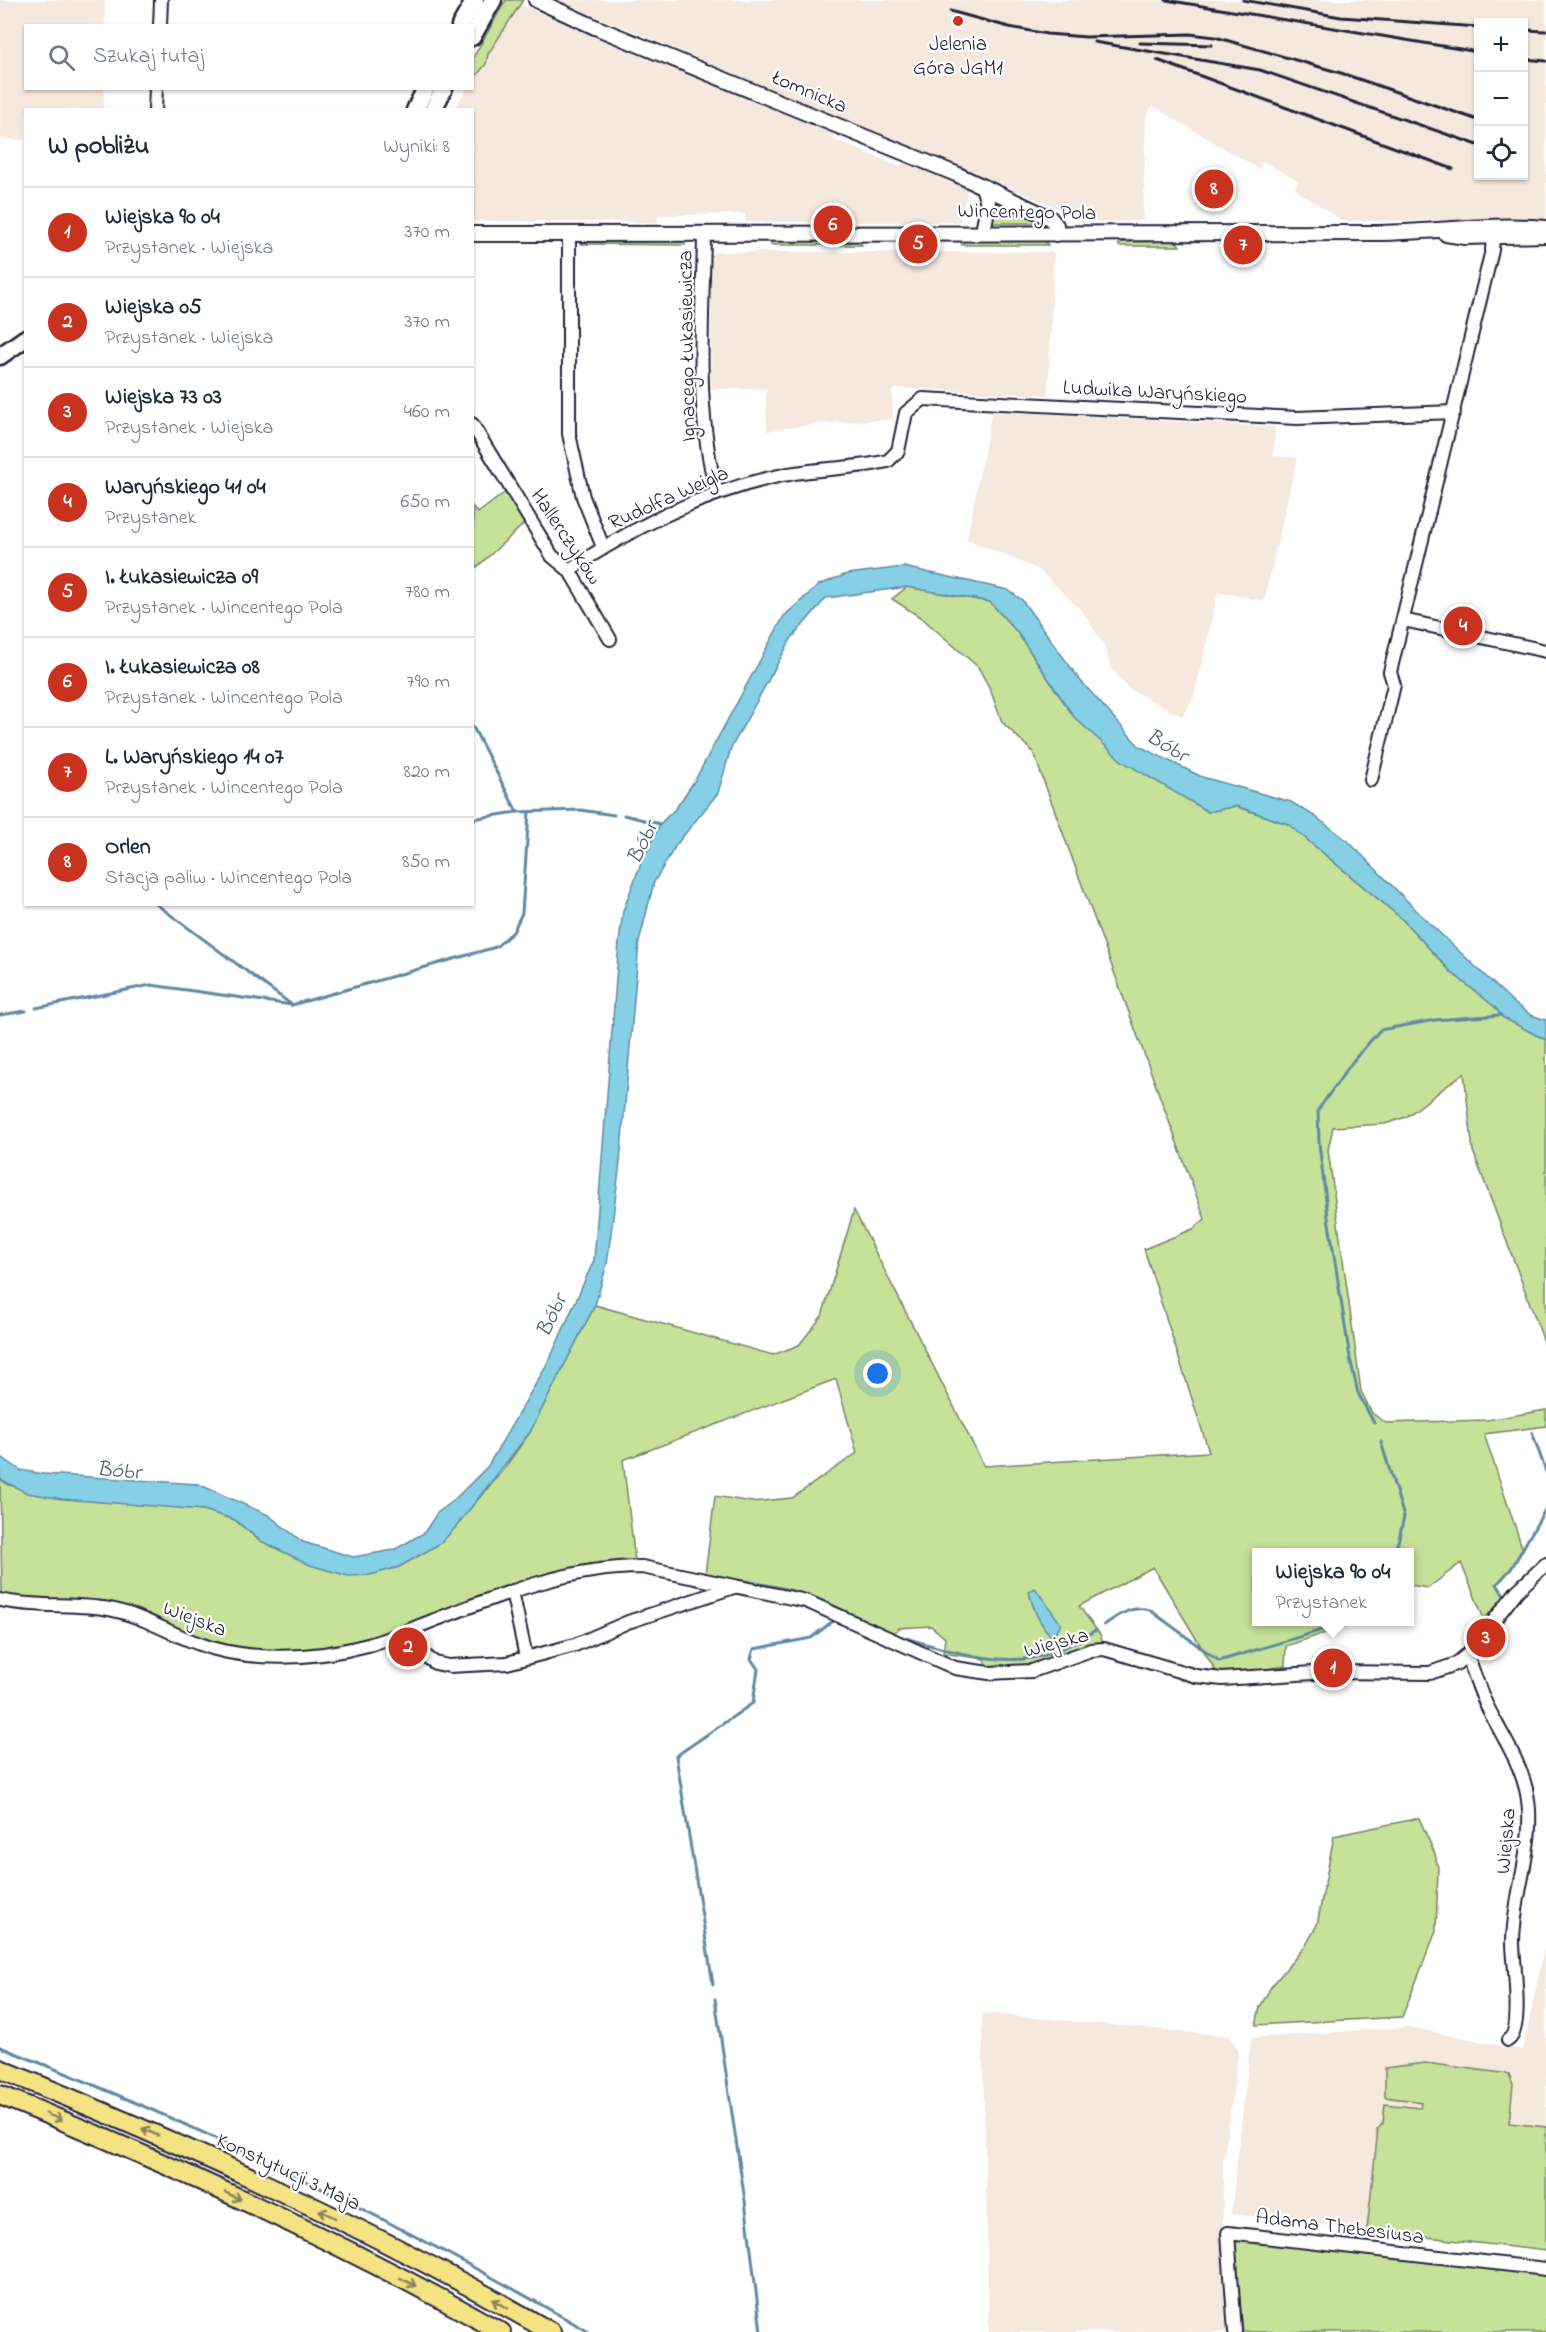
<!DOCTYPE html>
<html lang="pl">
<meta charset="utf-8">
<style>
body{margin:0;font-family:"Indie Flower",sans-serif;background:#f2f2f3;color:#1f2937}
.controls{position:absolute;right:18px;top:18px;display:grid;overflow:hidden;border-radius:0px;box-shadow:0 2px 4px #0004}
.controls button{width:54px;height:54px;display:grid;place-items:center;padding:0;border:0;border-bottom:2px solid #e0e1e3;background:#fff;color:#1f2937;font:30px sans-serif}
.you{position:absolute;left:878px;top:1374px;width:21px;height:21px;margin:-15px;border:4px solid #fff;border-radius:50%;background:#1a73e8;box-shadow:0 0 0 9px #1a73e833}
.badge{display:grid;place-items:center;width:39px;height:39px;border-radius:50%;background:#c8321e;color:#fff;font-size:20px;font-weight:700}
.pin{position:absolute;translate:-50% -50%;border:3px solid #fff;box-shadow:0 2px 6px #0006}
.popup{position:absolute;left:1252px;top:1548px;width:162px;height:78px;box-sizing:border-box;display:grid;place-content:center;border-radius:0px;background:#fff;filter:drop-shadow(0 2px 4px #0005);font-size:20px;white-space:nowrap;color:#747a83}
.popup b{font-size:22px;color:#1f2937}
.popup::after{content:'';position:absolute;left:50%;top:100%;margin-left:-12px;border:12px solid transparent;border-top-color:#fff}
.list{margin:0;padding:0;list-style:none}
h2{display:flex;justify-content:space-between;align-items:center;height:78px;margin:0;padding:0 24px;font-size:26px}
h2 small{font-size:20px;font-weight:400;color:#747a83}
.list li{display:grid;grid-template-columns:39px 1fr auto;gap:18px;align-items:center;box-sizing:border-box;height:90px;padding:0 24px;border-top:2px solid #e0e1e3}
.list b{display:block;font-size:22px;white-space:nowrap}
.list p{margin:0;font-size:20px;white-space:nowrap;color:#747a83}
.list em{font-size:20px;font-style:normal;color:#747a83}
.icon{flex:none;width:33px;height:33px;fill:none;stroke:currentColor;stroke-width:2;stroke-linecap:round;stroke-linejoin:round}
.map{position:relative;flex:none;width:1546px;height:2332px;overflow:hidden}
.search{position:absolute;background:#fff;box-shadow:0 2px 4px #0004;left:24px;top:24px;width:450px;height:66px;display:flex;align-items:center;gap:15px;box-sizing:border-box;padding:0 21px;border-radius:0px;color:#747a83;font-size:22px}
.panel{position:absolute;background:#fff;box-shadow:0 2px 4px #0004;left:24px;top:108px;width:450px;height:798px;border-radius:0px}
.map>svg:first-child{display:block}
.built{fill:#f5e8dd;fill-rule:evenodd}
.green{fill:#c6e299;stroke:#74826a;stroke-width:1.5}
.water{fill:#86d0e6;stroke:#5e8aa2;stroke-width:1.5}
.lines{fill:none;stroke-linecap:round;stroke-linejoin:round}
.stream{stroke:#5e8aa2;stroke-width:3}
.minor-casing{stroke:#22223b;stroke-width:16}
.tertiary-casing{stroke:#22223b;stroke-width:18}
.secondary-casing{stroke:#22223b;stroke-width:21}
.primary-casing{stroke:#22223b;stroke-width:22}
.minor{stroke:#fff;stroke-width:12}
.tertiary{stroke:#fff;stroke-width:14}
.secondary{stroke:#fff;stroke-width:16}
.primary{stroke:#f4e382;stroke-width:18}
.rail{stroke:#22223b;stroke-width:3}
.oneway{stroke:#8b825e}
.poi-dot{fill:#c8321e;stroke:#fff;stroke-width:2}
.labels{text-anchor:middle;stroke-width:4.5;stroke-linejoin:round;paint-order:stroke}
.poi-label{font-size:21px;fill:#22223b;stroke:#fff}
.street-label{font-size:21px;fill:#22223b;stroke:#fff}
.water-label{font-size:22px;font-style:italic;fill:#455f77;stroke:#fff}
</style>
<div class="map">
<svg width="1546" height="2332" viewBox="0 0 1546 2332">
<rect width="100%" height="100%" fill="#fff"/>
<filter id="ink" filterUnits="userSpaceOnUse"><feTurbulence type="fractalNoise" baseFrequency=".0167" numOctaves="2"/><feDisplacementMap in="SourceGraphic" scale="12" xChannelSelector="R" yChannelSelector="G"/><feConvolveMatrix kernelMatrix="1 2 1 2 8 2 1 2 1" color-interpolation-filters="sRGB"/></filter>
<g filter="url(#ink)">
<!-- built -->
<g class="built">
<path d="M 0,0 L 105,0 L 105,25 L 26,26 L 26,88 L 104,89 L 104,109 L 26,110 L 25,140 L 0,139 Z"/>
<path d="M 557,0 L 1546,0 L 1546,220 L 1342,221 L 1295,189 L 1298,181 L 1263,161 L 1259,169 L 1153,106 L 1146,116 L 1143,221 L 1100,222 L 1080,217 ZM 1478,22 L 1524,22 L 1524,176 L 1478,176 Z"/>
<path d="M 521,5 L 834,134 L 832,139 L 900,167 L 904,162 L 968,189 L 959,222 L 746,222 L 745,214 L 658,215 L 658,222 L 473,221 L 472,110 L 454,110 L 467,89 L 472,88 L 473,80 L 486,64 L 488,54 Z"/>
<path d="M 715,252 L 1054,252 L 1048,395 L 897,388 L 892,391 L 893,419 L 816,424 L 767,431 L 766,389 L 711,389 L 711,256 Z"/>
<path d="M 992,411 L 1275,427 L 1273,456 L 1297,458 L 1264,601 L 1218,592 L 1194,697 L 1182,716 L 1129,689 L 1111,668 L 1105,647 L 1083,612 L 1046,576 L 1037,569 L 967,539 Z"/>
<path d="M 1546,1940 L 1546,2127 L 1509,2123 L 1513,2084 L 1509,2075 L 1505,2073 L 1385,2068 L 1385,2097 L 1421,2102 L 1421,2108 L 1385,2104 L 1383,2123 L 1378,2130 L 1367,2230 L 1231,2214 L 1251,2038 L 1409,2027 L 1523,2050 Z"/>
<path d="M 982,2013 L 1229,2036 L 1239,2051 L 1223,2160 L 1223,2233 L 1231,2332 L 989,2332 Z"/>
</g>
<!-- green -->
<g class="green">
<path d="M 506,0 L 523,0 L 488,54 L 486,64 L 473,80 L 473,58 Z"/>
<path d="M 997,200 L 1039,220 L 1039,223 L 991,223 L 994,201 Z"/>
<path d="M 960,240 L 1043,240 L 1048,245 L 962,245 Z"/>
<path d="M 587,241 L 685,241 L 685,245 L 581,244 Z"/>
<path d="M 771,241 L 858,241 L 862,245 L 771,245 Z"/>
<path d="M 1176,241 L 1180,246 L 1119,246 L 1119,242 Z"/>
<path d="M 508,490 L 526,522 L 477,567 L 473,559 L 473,507 L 478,513 Z"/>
<path d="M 907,587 L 990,602 L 1017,632 L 1074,717 L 1208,812 L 1235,806 L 1288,824 L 1401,918 L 1451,972 L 1495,1007 L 1502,1017 L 1546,1040 L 1546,1347 L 1473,1151 L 1464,1073 L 1406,1117 L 1385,1124 L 1333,1127 L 1328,1150 L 1361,1391 L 1372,1413 L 1386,1423 L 1487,1420 L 1546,1410 L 1546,1426 L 1484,1434 L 1523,1550 L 1511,1569 L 1497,1584 L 1506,1596 L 1484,1619 L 1461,1563 L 1428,1588 L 1410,1585 L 1410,1552 L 1256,1552 L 1256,1622 L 1358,1622 L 1286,1646 L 1285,1666 L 1234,1674 L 1217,1673 L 1153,1567 L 1079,1606 L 1101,1636 L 1102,1641 L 1097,1645 L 1058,1654 L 1039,1663 L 989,1668 L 984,1659 L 943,1653 L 945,1638 L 931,1626 L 899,1628 L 891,1636 L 810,1597 L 705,1575 L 715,1496 L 752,1502 L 792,1498 L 857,1453 L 836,1379 L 623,1460 L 635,1561 L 584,1565 L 560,1571 L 365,1639 L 313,1650 L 252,1650 L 223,1647 L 193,1637 L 136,1610 L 110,1603 L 2,1595 L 0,1479 L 8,1485 L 204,1510 L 235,1520 L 259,1540 L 369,1575 L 399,1567 L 441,1543 L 503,1470 L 530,1432 L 595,1305 L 773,1355 L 799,1345 L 822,1316 L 854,1210 L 984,1466 L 1209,1452 L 1144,1249 L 1193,1229 L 1205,1219 L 1033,752 L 1002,722 L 990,689 L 978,667 L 923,619 L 892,599 Z"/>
<path d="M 1419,1818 L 1435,1854 L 1438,1868 L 1436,1931 L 1402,2017 L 1256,2025 L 1260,2007 L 1271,1987 L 1306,1945 L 1317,1925 L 1334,1836 Z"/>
<path d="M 1425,2063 L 1509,2074 L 1513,2084 L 1509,2123 L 1546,2127 L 1546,2251 L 1367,2230 L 1378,2129 L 1383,2123 L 1385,2104 L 1420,2108 L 1421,2102 L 1385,2097 L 1385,2068 Z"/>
<path d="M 1240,2239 L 1546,2275 L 1546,2332 L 1243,2332 L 1234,2243 Z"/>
</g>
<!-- water -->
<g class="water">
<path d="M 904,567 L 1008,590 L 1022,600 L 1079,679 L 1139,746 L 1202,777 L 1291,802 L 1316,817 L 1348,841 L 1427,921 L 1514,1003 L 1531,1015 L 1546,1020 L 1546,1040 L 1502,1017 L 1495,1007 L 1451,972 L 1401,918 L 1288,824 L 1236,806 L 1208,812 L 1122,761 L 1074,717 L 1017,632 L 990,602 L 907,587 L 826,598 L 791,639 L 731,748 L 718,793 L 676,845 L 654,882 L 639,942 L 620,1162 L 607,1264 L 595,1305 L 530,1432 L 455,1528 L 441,1543 L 399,1567 L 370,1575 L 348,1576 L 310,1565 L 259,1540 L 235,1520 L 204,1510 L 62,1499 L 27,1493 L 0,1479 L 0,1456 L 20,1470 L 43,1474 L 198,1484 L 268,1515 L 303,1542 L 353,1557 L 394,1550 L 424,1533 L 437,1513 L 452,1502 L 488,1466 L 549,1361 L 594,1260 L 619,942 L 623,911 L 641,863 L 660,824 L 676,808 L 695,780 L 784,616 L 819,585 L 847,574 Z"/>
<path d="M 1035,1588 L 1061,1624 L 1052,1637 C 1039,1624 1033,1609 1029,1592 Z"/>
</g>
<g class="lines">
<!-- stream -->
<g class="stream">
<path d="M 472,725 L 517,812 L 580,810 L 614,815"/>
<path d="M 624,815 L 660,824"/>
<path d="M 472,819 L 517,812"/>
<path d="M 156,904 L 292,1005 L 496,947 L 513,932 L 522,913 L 529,812"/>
<path d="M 36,1008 L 151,985 L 292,1005"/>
<path d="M 0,1015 L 26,1011"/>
<path d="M 1374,1423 L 1358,1393 L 1350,1358 L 1328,1217 L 1319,1143 L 1318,1110 L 1353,1061 L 1380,1030 L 1435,1020 L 1501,1015"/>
<path d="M 1532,1432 L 1546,1472"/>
<path d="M 1381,1442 L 1404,1517 L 1398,1542 L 1393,1552"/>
<path d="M 709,1575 C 762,1584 796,1587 845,1611"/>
<path d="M 1503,1594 L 1497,1584 L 1511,1569 L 1546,1508"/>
<path d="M 842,1613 L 845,1611 L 873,1624"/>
<path d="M 1104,1625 C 1119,1615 1131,1605 1150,1610 L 1219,1661 L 1349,1622"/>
<path d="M 895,1635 C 938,1647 986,1665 1032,1658 C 1055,1655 1077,1641 1096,1630"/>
<path d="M 713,1984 L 676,1756 L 753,1703 L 758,1669 L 751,1659 L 754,1649 L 811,1638 L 833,1621"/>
<path d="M 715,1999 L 745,2201 L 761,2332"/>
<path d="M 0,2047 C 203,2126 401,2223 589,2332"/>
</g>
<defs>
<g id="minor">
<path d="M 160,26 L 161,0"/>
<path d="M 155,110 L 156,88"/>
<path d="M 704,233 C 703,318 694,410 717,493"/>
<path d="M 569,234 L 569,434 L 583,497 L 603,547"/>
<path d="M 472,424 L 552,556 L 569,570 L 610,639"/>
<path d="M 569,570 C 633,527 707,491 783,475 C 818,468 854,469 888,461 L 898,451 L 906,413 L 923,399 L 1297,418 L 1454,412"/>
<path d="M 1403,620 L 1546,651"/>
<path d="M 1371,780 L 1394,685 L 1390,672 L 1492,250 L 1493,237 L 1499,229"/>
<path d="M 512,1591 L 526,1657"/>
<path d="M 0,1600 C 36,1608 73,1603 109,1609 C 141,1615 167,1632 197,1643 C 248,1663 316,1659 368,1645 C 390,1639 411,1629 432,1621 C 500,1595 567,1567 642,1567 L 806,1601 L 955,1668 L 989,1673 L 1032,1671 L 1091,1650 L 1104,1649 L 1196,1676 L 1222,1679 L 1328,1672 L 1430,1673 L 1456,1664 L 1467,1655 L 1517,1591 L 1546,1564"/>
<path d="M 410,1630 L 420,1652 L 435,1663 L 449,1666 L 507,1663 L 575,1645 L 628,1622 L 734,1587"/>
<path d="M 1467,1655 C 1474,1672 1479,1690 1487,1706 C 1500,1732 1519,1760 1526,1789 C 1538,1840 1513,1892 1513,1943 C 1513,1961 1524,2031 1508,2040"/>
<path d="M 1235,2332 L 1228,2233 L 1546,2269"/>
</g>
<g id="tertiary">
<path d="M 536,0 L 595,27 L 956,174 L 1050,218 L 1056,225 L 1056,234"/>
<path d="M 983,233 L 988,203 L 983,187"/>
<path d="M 472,234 L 1381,233 C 1436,232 1491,223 1546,228"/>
<path d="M 1446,234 L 1465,237 L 1546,235"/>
</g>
<g id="secondary">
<path d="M 460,26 L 475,0"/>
<path d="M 472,37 L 493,0"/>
<path d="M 415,110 L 426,88"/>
<path d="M 433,110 L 444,88"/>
<path d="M 0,356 L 26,338"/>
</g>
<g id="primary">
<path d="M 0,2069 C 188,2146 375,2230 551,2332"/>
<path d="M 0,2095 C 171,2164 340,2241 501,2332"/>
</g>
</defs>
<!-- minor casing -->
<use href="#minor" class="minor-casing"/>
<!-- tertiary casing -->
<use href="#tertiary" class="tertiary-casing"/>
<!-- secondary casing -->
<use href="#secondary" class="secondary-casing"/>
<!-- primary casing -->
<use href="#primary" class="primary-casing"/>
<!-- minor -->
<use href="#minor" class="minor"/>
<!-- tertiary -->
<use href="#tertiary" class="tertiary"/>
<!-- secondary -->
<use href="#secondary" class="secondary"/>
<!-- primary -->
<use href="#primary" class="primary"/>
<!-- rail -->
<g class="rail">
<path d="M 1166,0 L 1478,52"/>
<path d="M 1243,0 L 1341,17 L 1478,27"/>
<path d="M 950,11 L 1009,27 L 1047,34 L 1086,37 L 1190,34 L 1215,37 L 1341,73 L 1478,120"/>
<path d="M 1524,30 L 1546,31"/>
<path d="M 1094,42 L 1260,70 L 1478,145"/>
<path d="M 1140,43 L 1212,45"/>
<path d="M 1524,59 L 1546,61"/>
<path d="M 1157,60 L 1453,169"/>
</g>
</g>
<!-- one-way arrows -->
<defs><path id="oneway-shaft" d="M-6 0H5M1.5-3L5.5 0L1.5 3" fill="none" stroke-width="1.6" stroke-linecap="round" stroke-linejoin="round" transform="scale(1.5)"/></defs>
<g class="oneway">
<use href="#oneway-shaft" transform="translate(54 2117) rotate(23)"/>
<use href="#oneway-shaft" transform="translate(150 2132) rotate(-156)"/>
<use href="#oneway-shaft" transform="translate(233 2196) rotate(25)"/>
<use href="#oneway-shaft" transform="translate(327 2214) rotate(-154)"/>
<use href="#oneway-shaft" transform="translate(408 2282) rotate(27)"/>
<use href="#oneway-shaft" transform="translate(500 2304) rotate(-151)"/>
</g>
</g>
<!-- markers -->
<circle class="poi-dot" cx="958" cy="21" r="6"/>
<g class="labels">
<!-- poi labels -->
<g class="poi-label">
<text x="958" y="50">Jelenia<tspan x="958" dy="24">Góra JGM1</tspan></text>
</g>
<!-- street labels -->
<g class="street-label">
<text transform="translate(810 91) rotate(23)" y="7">Łomnicka</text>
<text transform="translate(1027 211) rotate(1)" y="7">Wincentego Pola</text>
<text transform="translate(686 346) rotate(-91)" y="7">Ignacego Łukasiewicza</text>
<text transform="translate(1155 391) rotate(3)" y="7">Ludwika Waryńskiego</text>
<text transform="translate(668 497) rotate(-24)" y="7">Rudolfa Weigla</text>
<text transform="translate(567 536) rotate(56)" y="7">Hallerczyków</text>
<text transform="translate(195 1618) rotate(21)" y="7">Wiejska</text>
<text transform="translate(1056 1642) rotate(-15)" y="7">Wiejska</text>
<text transform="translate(1505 1841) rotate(-85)" y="7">Wiejska</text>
<text transform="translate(289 2171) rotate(25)" y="7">Konstytucji 3 Maja</text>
<text transform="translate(1340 2226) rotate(7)" y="7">Adama Thebesiusa</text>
</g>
<!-- water labels -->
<g class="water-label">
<text transform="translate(1168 744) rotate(31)" y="8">Bóbr</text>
<text transform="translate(641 842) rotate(-64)" y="8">Bóbr</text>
<text transform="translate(550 1315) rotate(-65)" y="8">Bóbr</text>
<text transform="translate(119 1469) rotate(5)" y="8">Bóbr</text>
</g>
</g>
</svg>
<div class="controls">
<button>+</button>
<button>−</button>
<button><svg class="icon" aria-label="locate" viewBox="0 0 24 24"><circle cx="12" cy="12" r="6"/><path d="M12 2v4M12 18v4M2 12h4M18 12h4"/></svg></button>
</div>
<div class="you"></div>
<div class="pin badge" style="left:1333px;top:1668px">1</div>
<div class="popup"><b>Wiejska 90 04</b>Przystanek</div>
<div class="pin badge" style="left:408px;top:1647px">2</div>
<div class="pin badge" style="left:1486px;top:1638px">3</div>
<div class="pin badge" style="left:1463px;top:626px">4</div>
<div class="pin badge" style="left:918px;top:244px">5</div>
<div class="pin badge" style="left:833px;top:225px">6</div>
<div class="pin badge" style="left:1243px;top:245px">7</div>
<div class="pin badge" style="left:1214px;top:189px">8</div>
<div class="search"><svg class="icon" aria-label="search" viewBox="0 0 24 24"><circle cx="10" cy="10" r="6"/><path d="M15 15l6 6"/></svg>Szukaj tutaj</div>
<section class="panel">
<h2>W pobliżu<small>Wyniki: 8</small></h2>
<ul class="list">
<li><span class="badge">1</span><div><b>Wiejska 90 04</b><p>Przystanek · Wiejska</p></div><em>370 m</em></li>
<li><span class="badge">2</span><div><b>Wiejska 05</b><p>Przystanek · Wiejska</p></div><em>370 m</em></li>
<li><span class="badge">3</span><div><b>Wiejska 73 03</b><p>Przystanek · Wiejska</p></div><em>460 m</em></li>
<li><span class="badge">4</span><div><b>Waryńskiego 41 04</b><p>Przystanek</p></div><em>650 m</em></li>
<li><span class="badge">5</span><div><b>I. Łukasiewicza 09</b><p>Przystanek · Wincentego Pola</p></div><em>780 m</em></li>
<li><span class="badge">6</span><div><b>I. Łukasiewicza 08</b><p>Przystanek · Wincentego Pola</p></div><em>790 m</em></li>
<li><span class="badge">7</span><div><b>L. Waryńskiego 14 07</b><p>Przystanek · Wincentego Pola</p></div><em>820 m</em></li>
<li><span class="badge">8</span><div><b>Orlen</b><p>Stacja paliw · Wincentego Pola</p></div><em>850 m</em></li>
</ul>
</section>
</div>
